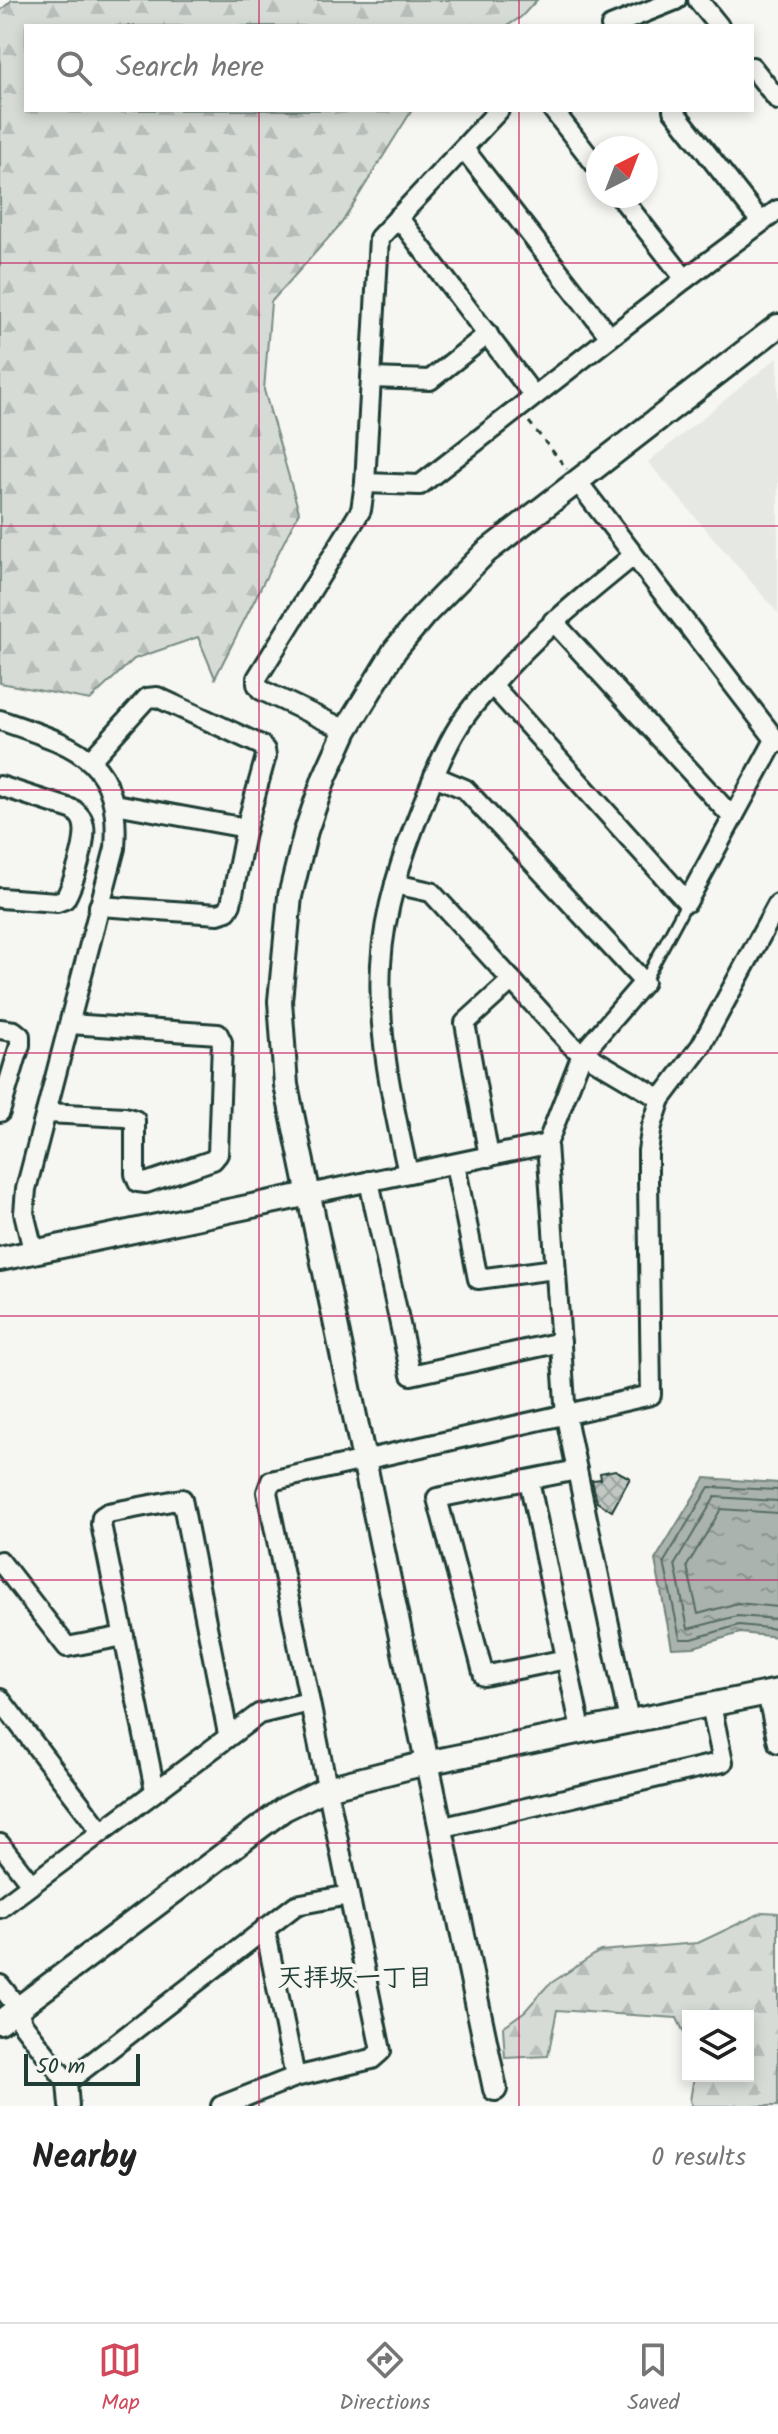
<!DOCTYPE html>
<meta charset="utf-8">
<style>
body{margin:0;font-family:Kalam,"Klee One",sans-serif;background:#f2f2f2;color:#222}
.controls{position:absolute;right:24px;bottom:24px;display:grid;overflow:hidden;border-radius:0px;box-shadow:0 4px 12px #0003}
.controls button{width:72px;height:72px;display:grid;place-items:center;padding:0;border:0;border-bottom:2px solid #e0e0e0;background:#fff;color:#222;font:40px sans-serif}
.compass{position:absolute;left:586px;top:136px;width:72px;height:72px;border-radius:50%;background:#fff;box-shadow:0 4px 12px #0003;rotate:42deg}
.scale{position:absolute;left:24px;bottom:20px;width:116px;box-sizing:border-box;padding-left:8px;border:4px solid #1f3d34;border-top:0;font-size:22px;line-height:28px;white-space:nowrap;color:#1f3d34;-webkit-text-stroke:6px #f6f6f2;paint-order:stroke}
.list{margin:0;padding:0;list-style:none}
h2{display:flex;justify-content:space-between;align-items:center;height:104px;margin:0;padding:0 32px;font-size:34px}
h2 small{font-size:26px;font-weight:400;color:#767676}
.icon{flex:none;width:44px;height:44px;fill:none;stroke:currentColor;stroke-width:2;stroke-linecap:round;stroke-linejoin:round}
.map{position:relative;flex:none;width:778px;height:2106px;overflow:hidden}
.search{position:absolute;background:#fff;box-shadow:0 4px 12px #0003;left:24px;right:24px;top:24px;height:88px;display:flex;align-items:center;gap:20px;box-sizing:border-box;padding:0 28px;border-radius:0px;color:#767676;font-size:30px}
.sheet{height:216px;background:#fff}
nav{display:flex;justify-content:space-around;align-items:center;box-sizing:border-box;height:112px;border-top:2px solid #e0e0e0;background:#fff;font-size:22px;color:#767676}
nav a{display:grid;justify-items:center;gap:4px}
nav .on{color:#d1495b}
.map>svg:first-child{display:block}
.built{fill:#e6e8e4}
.forest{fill:url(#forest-firs);stroke:#7a8c85;stroke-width:2}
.water{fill:url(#water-ripples);stroke:#72847d;stroke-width:2}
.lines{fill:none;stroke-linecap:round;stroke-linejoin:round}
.shore{stroke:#576c65;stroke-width:2}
.building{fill:url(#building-cross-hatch);stroke:#1f3d34;stroke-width:2}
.service-casing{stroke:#1f3d34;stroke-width:15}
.minor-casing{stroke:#1f3d34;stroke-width:24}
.tertiary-casing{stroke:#1f3d34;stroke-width:28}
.path{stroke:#1f3d34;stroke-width:3;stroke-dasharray:6 6;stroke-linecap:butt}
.service{stroke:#f6f6f2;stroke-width:9}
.minor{stroke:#f6f6f2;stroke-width:18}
.tertiary{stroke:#f6f6f2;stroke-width:22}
.grid{fill:none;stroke:#c2185b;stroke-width:2;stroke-opacity:0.55}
.labels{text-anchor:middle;stroke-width:8;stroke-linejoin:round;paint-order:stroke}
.neighbourhood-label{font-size:26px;font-weight:bold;fill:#1f3d34;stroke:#f6f6f2}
</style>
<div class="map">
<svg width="778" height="2106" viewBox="0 0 778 2106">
<defs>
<pattern id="forest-firs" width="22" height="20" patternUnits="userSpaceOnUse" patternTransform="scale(2)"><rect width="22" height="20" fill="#d6dbd6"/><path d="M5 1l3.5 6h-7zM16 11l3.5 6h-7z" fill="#b7bdb8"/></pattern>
<pattern id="water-ripples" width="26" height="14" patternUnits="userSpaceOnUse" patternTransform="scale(2)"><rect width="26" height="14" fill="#aab3ae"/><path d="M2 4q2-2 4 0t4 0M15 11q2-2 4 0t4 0" fill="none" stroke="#8a938e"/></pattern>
<pattern id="building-cross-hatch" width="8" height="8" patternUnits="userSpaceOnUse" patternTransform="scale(2)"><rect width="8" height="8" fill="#c1c8c3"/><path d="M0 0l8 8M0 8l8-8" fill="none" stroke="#9ca49f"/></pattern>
</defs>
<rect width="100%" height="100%" fill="#f6f6f2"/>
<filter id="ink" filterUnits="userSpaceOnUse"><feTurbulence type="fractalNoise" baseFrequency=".0125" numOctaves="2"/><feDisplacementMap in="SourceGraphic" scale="16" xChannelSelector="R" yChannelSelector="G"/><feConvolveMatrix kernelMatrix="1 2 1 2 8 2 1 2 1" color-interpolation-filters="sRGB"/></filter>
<g filter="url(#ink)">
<!-- built -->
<path class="built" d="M 778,357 L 778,613 L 648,462 Z"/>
<!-- forest -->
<g class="forest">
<path d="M 12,0 L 537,0 L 521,17 L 507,26 L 26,26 L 26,110 L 412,110 L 341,224 L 271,302 L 264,390 L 299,512 L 215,678 L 198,637 L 134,659 L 90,700 L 0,683 L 0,11 Z"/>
<path d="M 763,1912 L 778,1913 L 778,2106 L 692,2106 L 690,2101 L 694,2076 L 748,2076 L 748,2016 L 688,2016 L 688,2041 L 677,2018 L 557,2010 L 548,2056 L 505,2058 L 503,2027 L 525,2011 L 548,1985 L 600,1951 L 698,1943 Z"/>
</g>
<!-- water -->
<path class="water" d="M 705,1478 L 778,1483 L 778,1637 L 740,1633 L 694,1647 L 672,1648 L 655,1560 Z"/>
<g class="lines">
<!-- shore -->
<g class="shore">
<path d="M 778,1490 L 709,1487 L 664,1562 L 680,1639 L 692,1639 L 739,1625 L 778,1629"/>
<path d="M 778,1501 L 715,1497 L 675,1564 L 688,1629 L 737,1616 L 778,1619"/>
<path d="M 778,1513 L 721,1509 L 687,1566 L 698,1614 L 738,1603 L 778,1607"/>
</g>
</g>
<!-- building -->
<path class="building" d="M 615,1470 L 630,1478 L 612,1511 L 597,1502 L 592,1480 L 601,1479 L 600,1473 Z"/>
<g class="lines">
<defs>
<path id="service" d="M 644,982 L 687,902"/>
<g id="minor">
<path d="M 698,0 L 719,26"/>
<path d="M 611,26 L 676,0"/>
<path d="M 752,67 L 778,100"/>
<path d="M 553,110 L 598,168"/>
<path d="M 673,110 L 761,222"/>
<path d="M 464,149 L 610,337"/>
<path d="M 620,196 L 685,279"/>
<path d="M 398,217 L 534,396"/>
<path d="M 371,378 L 430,380 L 488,334"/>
<path d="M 577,481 L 778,743"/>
<path d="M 365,483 L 420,485 L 685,279 L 778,210"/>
<path d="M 553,621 L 733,818"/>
<path d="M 492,685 L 687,902 L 775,740"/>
<path d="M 0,720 C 74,746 122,756 115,848 L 26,1189 L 24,1213 L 33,1250"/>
<path d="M 346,730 L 261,690 L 257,684 L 257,678 L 361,510 L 365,483 L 379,238 L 499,110"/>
<path d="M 91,760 L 147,698 L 157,697 L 261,745 L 265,750 L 266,756 L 246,828 L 231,904 L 227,911 L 218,914 L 99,906"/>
<path d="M 434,776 L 465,789 L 644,982 L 582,1054 L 547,1144 L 566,1417 L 629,1721"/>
<path d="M 0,786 L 74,810 C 79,815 83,818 84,826 C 87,842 73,885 65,899 L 57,902 L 0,898"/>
<path d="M 115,804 L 246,828"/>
<path d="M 395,884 L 431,892 L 573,1047 L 661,1099"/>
<path d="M 0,1029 L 14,1031 L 20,1036 L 20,1045 L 0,1112"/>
<path d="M 47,1113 L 125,1117 L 135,1120 L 135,1174 L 138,1182 L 146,1183 L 213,1160 L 218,1154 L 222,1042 L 218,1034 L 70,1024"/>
<path d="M 489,1157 L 465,1023 L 512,980"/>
<path d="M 455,1164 L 478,1279 L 555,1269"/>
<path d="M 408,1173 C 393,1105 377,1035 381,964 C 384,910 402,856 422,806 C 434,776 447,741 467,714 C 475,703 485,692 495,682 C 536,634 584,596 633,556"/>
<path d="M 369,1181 L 411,1375 L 561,1342"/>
<path d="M 309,1194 L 547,1144"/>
<path d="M 529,1480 L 581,1730"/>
<path d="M 0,1561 L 67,1647 L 124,1636"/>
<path d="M 566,1659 L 484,1676 L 437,1498 L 577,1470"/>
<path d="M 767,1693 L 778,1743"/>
<path d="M 0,1699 L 101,1831"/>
<path d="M 155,1790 L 101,1524 L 102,1517 L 108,1513 L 182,1499 L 228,1734"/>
<path d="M 440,1828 L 723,1762 L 711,1705"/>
<path d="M 0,1844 L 31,1884"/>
<path d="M 0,1908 L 259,1714 L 309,1702"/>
<path d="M 265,1928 L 295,2077"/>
<path d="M 0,1985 L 18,2008 L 22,2023 L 67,2082 L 69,2106"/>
<path d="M 67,2082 L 296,1905 L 349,1895"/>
<path d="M 221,2106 L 295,2077 L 372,2059 L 381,2051 L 267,1492 L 271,1481 L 651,1395 L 648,1180 L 648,1151 L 652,1126 L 661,1099 L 701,1046 L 778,904"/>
</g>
<g id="tertiary">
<path d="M 0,1259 L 309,1194"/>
<path d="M 0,2022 L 284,1809 L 327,1788 L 426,1763 L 778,1691"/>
<path d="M 495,2089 L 286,1085 L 280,1001 L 290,896 L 306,831 L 324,779 L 346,730 L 395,650 L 424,615 L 486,552 L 778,326"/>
</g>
</defs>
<!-- service casing -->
<use href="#service" class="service-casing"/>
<!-- minor casing -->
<use href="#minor" class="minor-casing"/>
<!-- tertiary casing -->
<use href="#tertiary" class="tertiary-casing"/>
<!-- path -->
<path class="path" d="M 529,422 L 567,469"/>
<!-- service -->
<use href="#service" class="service"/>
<!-- minor -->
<use href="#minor" class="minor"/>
<!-- tertiary -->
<use href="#tertiary" class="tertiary"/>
</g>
</g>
<!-- grid -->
<path class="grid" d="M 259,0 L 259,26M 519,0 L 519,26M 259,110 L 259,2106M 519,110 L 519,2106M 0,263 L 778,263M 0,526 L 778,526M 0,790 L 778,790M 0,1053 L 778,1053M 0,1316 L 778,1316M 0,1580 L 778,1580M 0,1843 L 778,1843"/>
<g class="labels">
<!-- neighbourhood labels -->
<g class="neighbourhood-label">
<text x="355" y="1986">天拝坂一丁目</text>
</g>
</g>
</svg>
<div class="controls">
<button><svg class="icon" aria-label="layers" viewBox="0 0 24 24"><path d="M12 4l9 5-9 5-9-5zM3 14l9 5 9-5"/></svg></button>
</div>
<svg class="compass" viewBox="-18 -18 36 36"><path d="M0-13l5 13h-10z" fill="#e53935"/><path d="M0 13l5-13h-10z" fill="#767676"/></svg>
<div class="scale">50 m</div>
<div class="search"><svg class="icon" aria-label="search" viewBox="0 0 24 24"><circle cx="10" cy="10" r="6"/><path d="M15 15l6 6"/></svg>Search here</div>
</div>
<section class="sheet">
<h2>Nearby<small>0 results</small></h2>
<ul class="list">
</ul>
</section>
<nav>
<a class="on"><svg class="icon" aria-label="map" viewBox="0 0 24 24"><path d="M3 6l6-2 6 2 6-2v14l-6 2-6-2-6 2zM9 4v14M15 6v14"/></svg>Map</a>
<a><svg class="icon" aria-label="directions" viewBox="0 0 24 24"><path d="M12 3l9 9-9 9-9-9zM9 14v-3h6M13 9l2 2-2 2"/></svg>Directions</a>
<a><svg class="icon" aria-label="saved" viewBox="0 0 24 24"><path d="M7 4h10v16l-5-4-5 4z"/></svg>Saved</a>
</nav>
